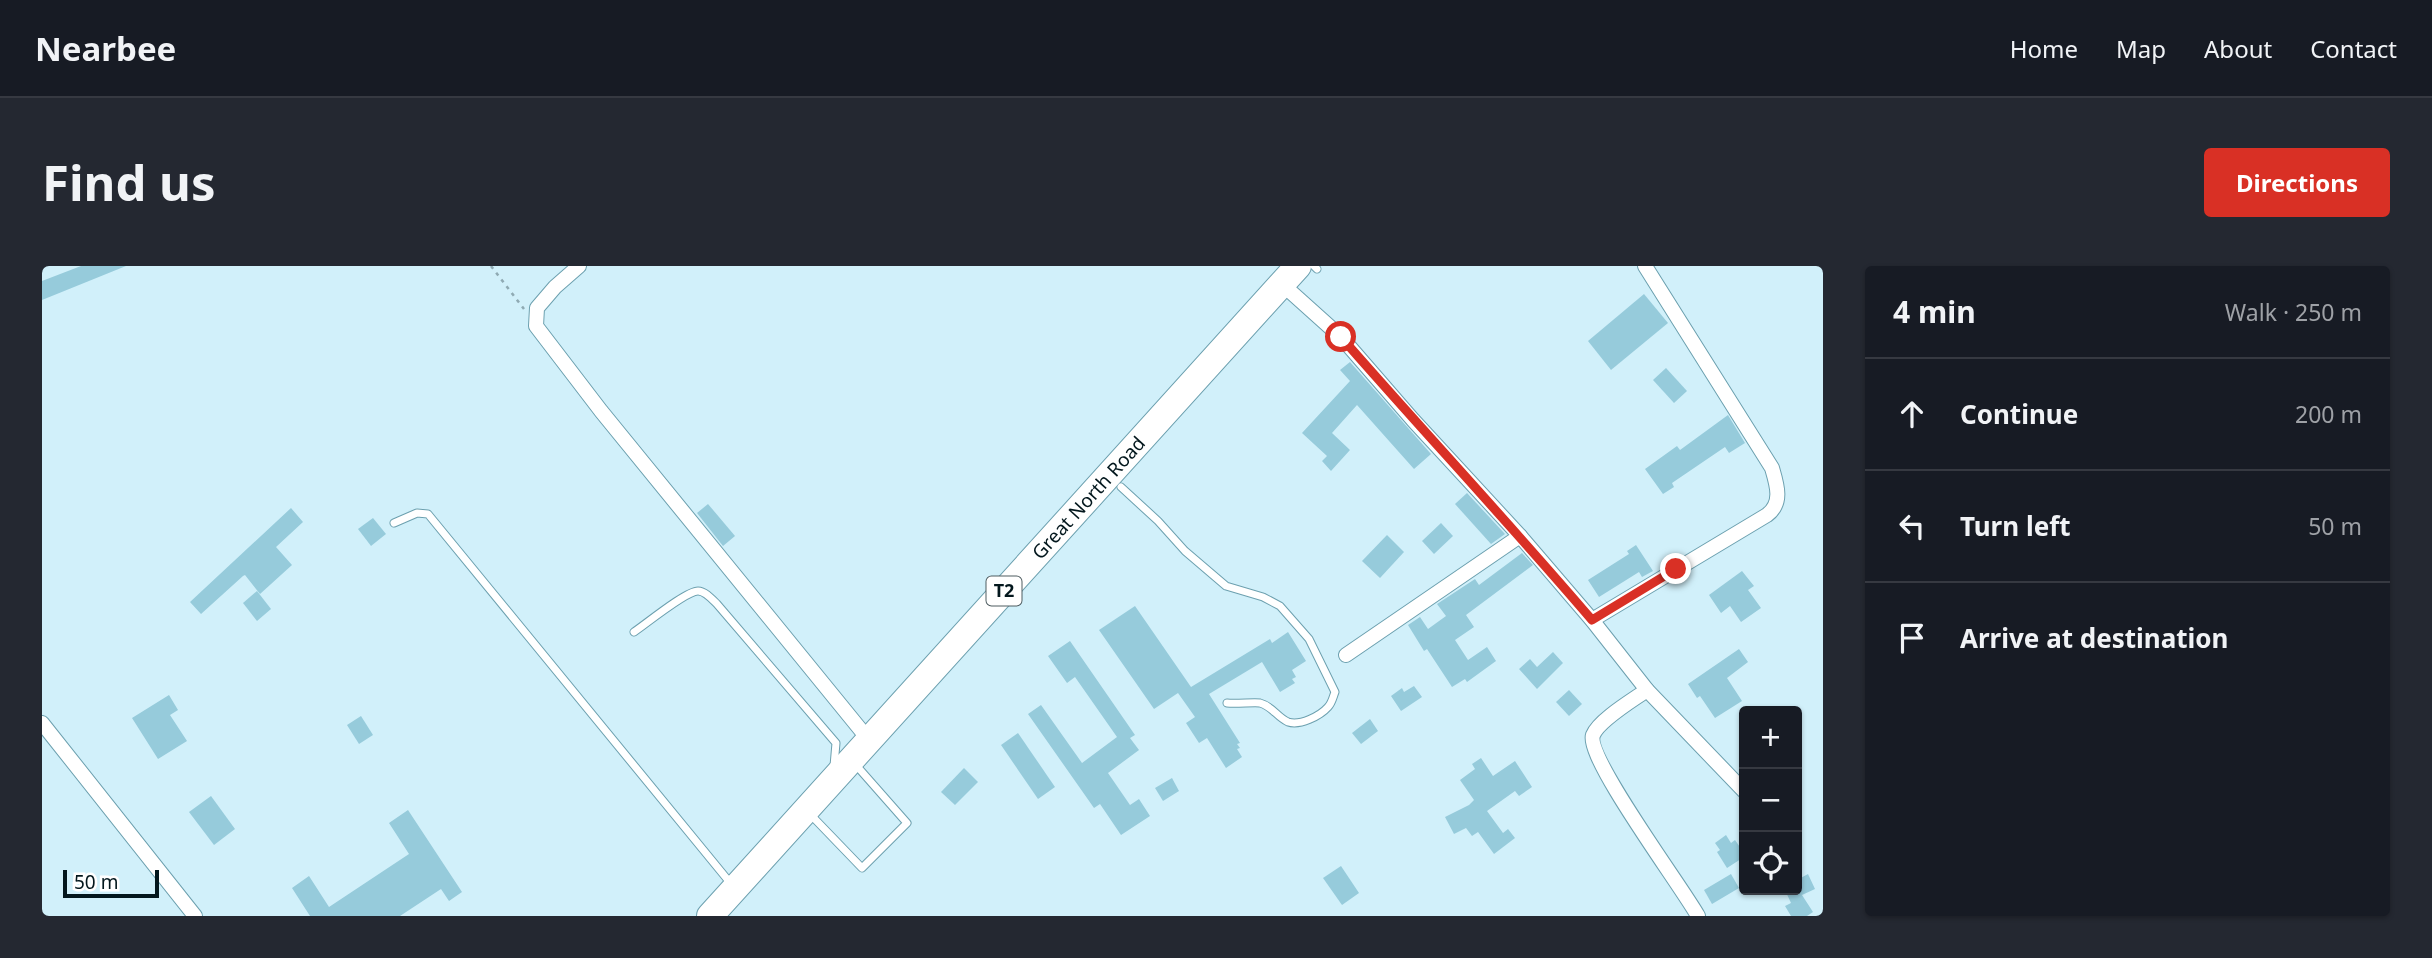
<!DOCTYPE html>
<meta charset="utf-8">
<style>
body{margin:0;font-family:"Noto Sans",sans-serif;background:#242831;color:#f1f3f6}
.controls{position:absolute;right:21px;bottom:21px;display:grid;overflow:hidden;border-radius:7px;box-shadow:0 2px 5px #0004}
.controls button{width:63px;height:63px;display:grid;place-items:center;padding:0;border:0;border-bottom:2px solid #363941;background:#171b24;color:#f1f3f6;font:35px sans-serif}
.scale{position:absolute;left:21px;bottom:18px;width:96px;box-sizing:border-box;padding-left:7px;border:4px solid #03171d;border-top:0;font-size:19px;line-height:24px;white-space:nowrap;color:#03171d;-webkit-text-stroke:5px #fff;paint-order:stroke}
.stop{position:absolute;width:21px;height:21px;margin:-16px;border:5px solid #d93025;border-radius:50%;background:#fff}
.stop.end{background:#d93025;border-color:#fff;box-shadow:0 2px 7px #0008}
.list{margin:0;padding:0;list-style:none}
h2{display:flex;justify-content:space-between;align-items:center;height:91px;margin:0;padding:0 28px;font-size:30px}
h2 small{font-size:23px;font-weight:400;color:#9ea1a6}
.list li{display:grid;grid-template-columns:46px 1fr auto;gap:21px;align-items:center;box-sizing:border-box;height:112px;padding:0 28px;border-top:2px solid #363941}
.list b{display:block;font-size:26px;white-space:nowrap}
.list em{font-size:23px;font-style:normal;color:#9ea1a6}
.icon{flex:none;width:38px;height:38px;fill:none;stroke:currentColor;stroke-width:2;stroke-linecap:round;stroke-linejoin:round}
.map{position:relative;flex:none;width:1781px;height:650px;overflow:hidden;border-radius:7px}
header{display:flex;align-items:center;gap:42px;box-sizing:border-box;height:98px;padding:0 35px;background:#171b24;border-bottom:2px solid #363941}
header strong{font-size:33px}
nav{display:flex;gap:38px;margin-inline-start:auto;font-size:24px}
.intro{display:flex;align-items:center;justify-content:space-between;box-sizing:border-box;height:168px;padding:0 42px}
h1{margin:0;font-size:49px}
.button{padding:18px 32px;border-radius:7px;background:#d93025;color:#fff;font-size:24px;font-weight:700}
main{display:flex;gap:42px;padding:0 42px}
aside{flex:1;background:#171b24;border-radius:7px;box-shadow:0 2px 5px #0004}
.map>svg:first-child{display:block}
.building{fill:#96cbdb}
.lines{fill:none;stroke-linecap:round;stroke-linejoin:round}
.lane-casing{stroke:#6ca0af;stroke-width:9}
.street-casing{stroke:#6ca0af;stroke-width:16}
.highway-casing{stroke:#6ca0af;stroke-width:28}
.path{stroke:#8faab3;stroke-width:2.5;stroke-dasharray:3.5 5;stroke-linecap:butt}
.lane{stroke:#fff;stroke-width:7}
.street{stroke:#fff;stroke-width:14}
.highway{stroke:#fff;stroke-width:26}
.route{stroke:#d93025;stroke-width:9}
.labels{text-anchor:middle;stroke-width:5;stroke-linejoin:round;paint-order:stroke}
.shield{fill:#fff;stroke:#4f5d61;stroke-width:2}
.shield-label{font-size:18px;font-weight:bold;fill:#03171d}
.street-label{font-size:19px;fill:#03171d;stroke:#fff}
</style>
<header>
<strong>Nearbee</strong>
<nav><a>Home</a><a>Map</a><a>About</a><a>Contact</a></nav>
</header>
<div class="intro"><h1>Find us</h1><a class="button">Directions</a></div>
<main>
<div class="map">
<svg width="1781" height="650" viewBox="0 0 1781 650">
<rect width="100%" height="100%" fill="#d1f0fa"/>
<!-- building -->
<g class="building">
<path d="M 39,0 L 84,0 L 0,34 L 0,15 Z"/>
<path d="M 1602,28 L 1626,57 L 1569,104 L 1546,75 Z"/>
<path d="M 1308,96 L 1389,188 L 1372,203 L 1315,139 L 1290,167 L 1308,184 L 1289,205 L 1280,195 L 1285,190 L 1260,167 L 1308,115 L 1298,104 Z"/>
<path d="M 1624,102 L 1645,125 L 1632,137 L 1611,114 Z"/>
<path d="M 1686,149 L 1703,177 L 1687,187 L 1683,181 L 1630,217 L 1632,221 L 1621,228 L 1603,203 L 1635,180 L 1638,184 Z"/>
<path d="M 1425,227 L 1463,268 L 1449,278 L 1413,238 Z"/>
<path d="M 666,238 L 693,270 L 681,280 L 655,247 Z"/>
<path d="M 249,242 L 261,256 L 234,281 L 250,299 L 218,328 L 203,309 L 201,310 L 159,348 L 148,336 Z"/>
<path d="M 331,252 L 344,268 L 329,280 L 316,263 Z"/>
<path d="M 1399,257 L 1411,270 L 1392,288 L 1380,275 Z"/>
<path d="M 1345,269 L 1362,286 L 1338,312 L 1320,295 Z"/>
<path d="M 1594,279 L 1611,305 L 1600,311 L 1597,306 L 1557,331 L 1546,314 L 1587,288 L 1585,285 Z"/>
<path d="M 1480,287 L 1491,299 L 1424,349 L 1432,361 L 1413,374 L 1426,394 L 1445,381 L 1454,395 L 1425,416 L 1423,413 L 1410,421 L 1385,383 L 1382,385 L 1366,359 L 1378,351 L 1386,363 L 1404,350 L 1395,338 L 1433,313 L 1437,319 Z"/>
<path d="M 1700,305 L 1712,320 L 1706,324 L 1719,342 L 1699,356 L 1688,340 L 1679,347 L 1667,329 Z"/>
<path d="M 215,325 L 229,343 L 215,355 L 201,337 Z"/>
<path d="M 1093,340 L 1149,421 L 1228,373 L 1230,377 L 1246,366 L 1264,395 L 1250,404 L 1254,411 L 1250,413 L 1253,417 L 1238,426 L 1220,396 L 1167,428 L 1198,477 L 1195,478 L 1198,482 L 1195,483 L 1200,491 L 1184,502 L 1165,472 L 1157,477 L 1144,457 L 1153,451 L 1136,427 L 1112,443 L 1057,364 Z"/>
<path d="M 1028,375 L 1093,469 L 1088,472 L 1097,484 L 1066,507 L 1088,539 L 1097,533 L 1108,550 L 1079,569 L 1058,538 L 1052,542 L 986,448 L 999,439 L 1040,497 L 1075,471 L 1033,411 L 1025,417 L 1006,390 Z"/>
<path d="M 1697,383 L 1706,396 L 1685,412 L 1700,435 L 1673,452 L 1658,430 L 1655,432 L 1646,418 Z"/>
<path d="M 1511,386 L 1521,397 L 1495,423 L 1477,403 L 1488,393 L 1495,401 Z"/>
<path d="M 1372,420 L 1380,431 L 1359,445 L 1349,430 L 1360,422 L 1362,426 Z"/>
<path d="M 1527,424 L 1540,438 L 1527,450 L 1514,436 Z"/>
<path d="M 127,429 L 136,444 L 128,449 L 145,475 L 116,493 L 90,452 Z"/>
<path d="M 319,450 L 331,469 L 317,478 L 305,459 Z"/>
<path d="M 1328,453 L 1336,465 L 1319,478 L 1310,467 Z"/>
<path d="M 976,467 L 1013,521 L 996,533 L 959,479 Z"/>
<path d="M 1439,492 L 1451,510 L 1473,495 L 1490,521 L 1477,530 L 1473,525 L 1445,545 L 1461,567 L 1466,563 L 1473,572 L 1452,588 L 1436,566 L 1430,570 L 1424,562 L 1412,568 L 1403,551 L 1427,539 L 1432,534 L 1418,514 L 1433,503 L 1430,498 Z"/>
<path d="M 922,502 L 936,516 L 913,539 L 899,526 Z"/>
<path d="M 1130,512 L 1137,525 L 1121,535 L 1113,522 Z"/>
<path d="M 169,530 L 193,563 L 172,579 L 147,546 Z"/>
<path d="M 366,544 L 420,626 L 407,635 L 399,623 L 358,650 L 268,650 L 250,622 L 267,610 L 287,641 L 367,588 L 347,557 Z"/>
<path d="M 1684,569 L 1689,577 L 1693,574 L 1702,587 L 1702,591 L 1685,602 L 1675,586 L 1678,584 L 1673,577 Z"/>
<path d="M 1299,600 L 1317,627 L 1300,639 L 1281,612 Z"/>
<path d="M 1689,608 L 1697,622 L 1670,638 L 1662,624 Z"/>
<path d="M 1766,608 L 1773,623 L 1760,629 L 1771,646 L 1765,650 L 1749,650 L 1743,640 L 1749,637 L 1743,624 L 1755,624 L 1755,614 Z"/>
</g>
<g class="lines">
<defs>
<g id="lane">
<path d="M 1272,0 L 1275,3"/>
<path d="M 1079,221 L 1116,255 L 1143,285 L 1184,320 L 1221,331 L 1238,340 L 1267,373 L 1293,426 C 1291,431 1290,437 1286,441 C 1278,450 1258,460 1246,456 C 1235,451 1230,440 1218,437 C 1213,436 1194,438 1185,437"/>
<path d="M 352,257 L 375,247 L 386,248 L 690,619"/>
<path d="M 592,366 C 604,358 644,325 656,325 C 663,325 670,333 675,338 L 794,477 L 792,500"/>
<path d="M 767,547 L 820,602 L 865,557 L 813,498"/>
</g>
<g id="street">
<path d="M 537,0 L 513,21 L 495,42 L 494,60 L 559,145 L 827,474"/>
<path d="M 1240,18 L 1299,71 L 1371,154 L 1478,270 L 1550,354 L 1605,424 L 1702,525"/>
<path d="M 1550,354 L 1725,249 C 1741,237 1735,219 1730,202 L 1603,0"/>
<path d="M 1304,389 L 1478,270"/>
<path d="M 1605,424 C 1591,434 1557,454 1551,469 C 1543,491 1640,621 1656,650"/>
<path d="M 0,457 L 153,650"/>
</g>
<g id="highway">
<path id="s1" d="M 668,650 L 1256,0"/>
</g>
</defs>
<!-- lane casing -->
<use href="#lane" class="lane-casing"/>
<!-- street casing -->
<use href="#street" class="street-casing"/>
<!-- highway casing -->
<use href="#highway" class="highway-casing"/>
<!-- path -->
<path class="path" d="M 449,0 L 482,43"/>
<!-- lane -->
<use href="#lane" class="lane"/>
<!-- street -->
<use href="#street" class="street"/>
<!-- highway -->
<use href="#highway" class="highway"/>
</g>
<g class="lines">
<!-- route -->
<path class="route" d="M 1299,71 C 1382,166 1468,258 1550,354 L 1634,303"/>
</g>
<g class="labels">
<!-- shield labels -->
<rect class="shield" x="944.5" y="310.5" width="35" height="29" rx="5"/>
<g class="shield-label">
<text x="962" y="331">T2</text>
</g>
<!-- street labels -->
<g class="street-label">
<text dy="7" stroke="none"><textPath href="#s1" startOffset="564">Great North Road</textPath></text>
</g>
</g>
</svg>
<div class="controls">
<button>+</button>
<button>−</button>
<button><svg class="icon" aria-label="locate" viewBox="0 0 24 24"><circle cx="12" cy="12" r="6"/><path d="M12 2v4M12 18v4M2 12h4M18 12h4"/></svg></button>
</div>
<div class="scale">50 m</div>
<div class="stop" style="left:1299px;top:71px"></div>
<div class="stop end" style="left:1634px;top:303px"></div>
</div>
<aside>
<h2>4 min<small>Walk · 250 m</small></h2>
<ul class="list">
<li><svg class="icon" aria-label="ahead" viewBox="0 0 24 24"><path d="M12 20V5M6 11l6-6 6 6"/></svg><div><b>Continue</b></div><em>200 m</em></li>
<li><svg class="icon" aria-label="left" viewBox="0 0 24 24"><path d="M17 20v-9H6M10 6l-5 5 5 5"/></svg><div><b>Turn left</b></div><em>50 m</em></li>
<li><svg class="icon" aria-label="arrive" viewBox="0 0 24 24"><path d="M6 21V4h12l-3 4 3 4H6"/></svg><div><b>Arrive at destination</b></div></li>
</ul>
</aside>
</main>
